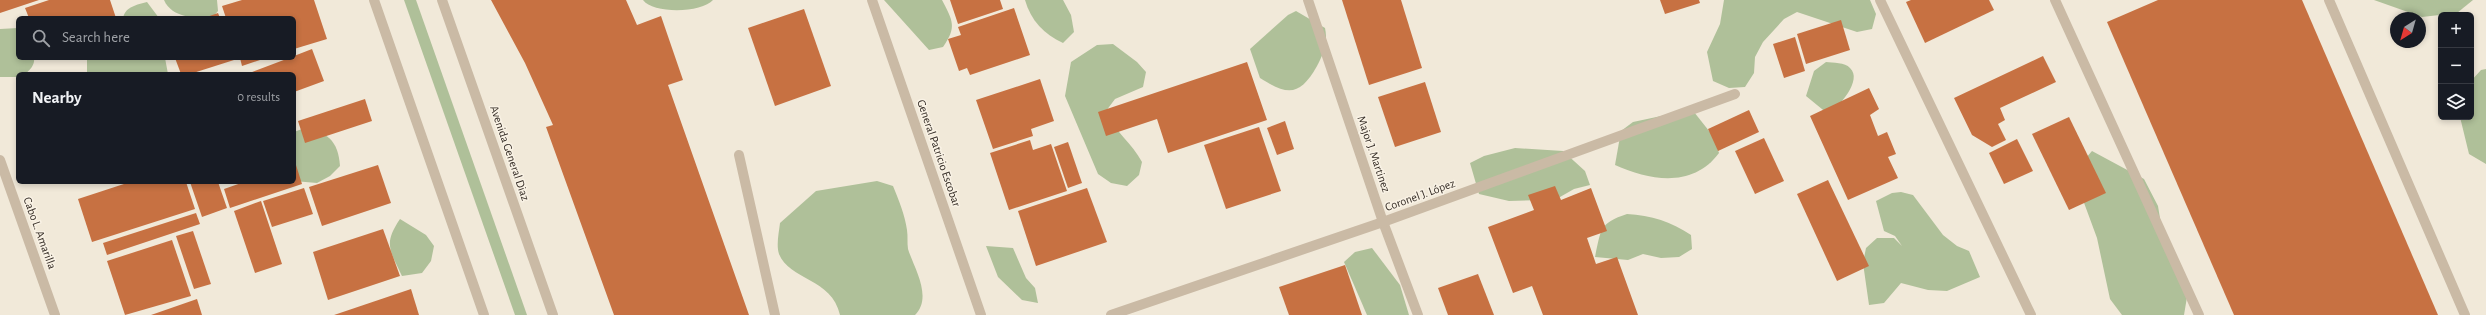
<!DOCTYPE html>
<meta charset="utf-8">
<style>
body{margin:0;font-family:"Alegreya Sans",sans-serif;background:#242831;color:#f1f3f6}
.controls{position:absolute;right:12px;top:12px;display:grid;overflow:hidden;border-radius:6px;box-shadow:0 2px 6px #0003}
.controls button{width:36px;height:36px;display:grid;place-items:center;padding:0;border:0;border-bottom:1px solid #363941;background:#171b24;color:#f1f3f6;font:20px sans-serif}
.compass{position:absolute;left:2390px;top:12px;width:36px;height:36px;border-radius:50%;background:#171b24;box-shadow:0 2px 6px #0003;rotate:217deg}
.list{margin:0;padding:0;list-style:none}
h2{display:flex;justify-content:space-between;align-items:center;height:52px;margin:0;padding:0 16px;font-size:17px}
h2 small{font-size:13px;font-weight:400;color:#9ea1a6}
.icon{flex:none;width:22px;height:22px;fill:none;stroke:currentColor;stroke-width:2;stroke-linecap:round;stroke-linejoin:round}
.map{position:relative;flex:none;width:2486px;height:315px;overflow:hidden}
.search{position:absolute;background:#171b24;box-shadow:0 2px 6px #0003;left:16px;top:16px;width:280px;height:44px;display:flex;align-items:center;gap:10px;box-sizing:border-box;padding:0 14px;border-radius:6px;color:#9ea1a6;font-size:15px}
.panel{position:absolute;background:#171b24;box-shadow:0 2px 6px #0003;left:16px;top:72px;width:280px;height:112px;border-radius:6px}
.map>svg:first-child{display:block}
.green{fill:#afc099}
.building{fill:#c77142}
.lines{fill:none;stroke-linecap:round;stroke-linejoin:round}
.lane{stroke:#cabaa5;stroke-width:10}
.street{stroke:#cabaa5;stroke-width:10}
.labels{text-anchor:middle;stroke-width:3;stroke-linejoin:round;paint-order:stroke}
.street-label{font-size:12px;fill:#352d26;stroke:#f9f2e5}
</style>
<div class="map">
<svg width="2486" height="315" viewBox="0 0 2486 315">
<rect width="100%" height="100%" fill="#f1e9d9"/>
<!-- green -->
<g class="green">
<path d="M 164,0 L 217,0 L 218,11 L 212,18 C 194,18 172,18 164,0 Z"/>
<path d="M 404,0 L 416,0 L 527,315 L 515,315 Z"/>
<path d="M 643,0 L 713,0 C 702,13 653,14 643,0 Z"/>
<path d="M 884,0 L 942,0 C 953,21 957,27 943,47 L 929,50 Z"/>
<path d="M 1025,0 L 1063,0 L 1071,15 L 1074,32 L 1063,43 C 1044,34 1031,21 1025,0 Z"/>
<path d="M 1724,0 L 1870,0 L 1876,14 L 1872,29 L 1857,32 L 1797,12 L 1784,19 L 1763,42 L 1755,57 L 1754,73 L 1745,87 L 1729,88 L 1713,81 L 1707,52 L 1720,24 Z"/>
<path d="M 2374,0 L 2473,0 L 2457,13 L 2422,17 Z"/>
<path d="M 147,2 L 159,18 L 123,18 C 126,6 137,5 147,2 Z"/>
<path d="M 1296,11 L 1325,28 C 1328,44 1324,52 1317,66 C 1300,96 1288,96 1260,78 L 1250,49 L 1288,15 Z"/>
<path d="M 18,28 L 18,58 L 34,58 C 35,65 30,70 25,74 L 18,74 L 17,77 L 0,77 L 0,29 Z"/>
<path d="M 1113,44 L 1137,62 L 1146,72 L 1143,87 L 1115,99 L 1106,111 C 1114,131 1132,143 1142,162 L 1139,175 L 1127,186 L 1111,183 L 1098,174 L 1065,96 L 1071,62 L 1097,45 Z"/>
<path d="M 87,58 L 165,58 L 168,74 L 87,74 Z"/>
<path d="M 1826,62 C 1833,63 1845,62 1850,68 C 1863,80 1839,107 1828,114 L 1806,96 L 1814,71 Z"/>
<path d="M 2486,69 L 2486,164 L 2469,154 L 2460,117 L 2471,117 L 2471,81 L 2481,70 Z"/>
<path d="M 1680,112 L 1694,112 L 1713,136 L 1719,153 C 1693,188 1651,181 1615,165 L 1621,131 L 1633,122 Z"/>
<path d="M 302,129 C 327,131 338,140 340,166 L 330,176 L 317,183 L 294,181 L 294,132 Z"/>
<path d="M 1515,148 L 1563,151 L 1585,171 L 1590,185 L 1574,189 L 1560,197 L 1544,200 L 1509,201 L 1479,194 L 1470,163 L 1484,156 Z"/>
<path d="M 2092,151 L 2144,179 L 2158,206 L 2163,237 L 2188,291 L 2184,315 L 2122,315 L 2110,299 L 2097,238 L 2073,173 Z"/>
<path d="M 877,181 L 893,186 C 899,201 905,215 907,230 C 908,236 907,243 908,249 C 914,268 933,297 915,315 L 840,315 C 832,278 789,280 779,254 C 776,245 779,232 780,223 L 816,191 Z"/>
<path d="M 1901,192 L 1913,195 L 1943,235 L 1957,246 L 1969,251 L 1980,277 L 1947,291 L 1928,290 L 1901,283 L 1884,303 L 1869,305 L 1863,263 L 1866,248 L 1877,238 L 1894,238 L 1902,246 L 1895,236 L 1884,231 L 1876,201 L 1892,193 Z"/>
<path d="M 1627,214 C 1651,215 1672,222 1691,235 L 1692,249 L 1679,257 L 1661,258 L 1643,254 L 1628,260 L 1595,257 C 1601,230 1599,223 1627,214 Z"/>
<path d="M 400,219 L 426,235 L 434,246 L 431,261 L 422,273 L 402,276 C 390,250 383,244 400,219 Z"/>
<path d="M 986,246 L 1013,248 L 1026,278 L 1035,288 L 1038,303 L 1022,300 L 998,277 Z"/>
<path d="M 1372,248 L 1400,285 L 1409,315 L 1367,315 L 1344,262 L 1355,252 Z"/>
</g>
<!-- building -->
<g class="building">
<path d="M 0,0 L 39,0 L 0,13 Z"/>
<path d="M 49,0 L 110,0 L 116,18 L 29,18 L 25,8 Z"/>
<path d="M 242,0 L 314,0 L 327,39 L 294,49 L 294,18 L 226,18 L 222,6 Z"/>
<path d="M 491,0 L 626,0 L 637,25 L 661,16 L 683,80 L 668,85 L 749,315 L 614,315 L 546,127 L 553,125 L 525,63 Z"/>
<path d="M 950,0 L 1000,0 L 1003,9 L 958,24 Z"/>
<path d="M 1342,0 L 1401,0 L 1422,68 L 1369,85 Z"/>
<path d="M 1660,0 L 1699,0 L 1700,3 L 1665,14 Z"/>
<path d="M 1911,0 L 1989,0 L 1994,10 L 1925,43 L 1906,2 Z"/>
<path d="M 2158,0 L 2302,0 L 2438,315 L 2234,315 L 2107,22 Z"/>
<path d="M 1014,8 L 1030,55 L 970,75 L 967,68 L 959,71 L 948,39 L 961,35 L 958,27 Z"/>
<path d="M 804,9 L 831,86 L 775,106 L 748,28 Z"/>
<path d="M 218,13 L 220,18 L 204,18 Z"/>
<path d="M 1841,20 L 1850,50 L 1806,64 L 1797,34 Z"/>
<path d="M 1795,37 L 1805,71 L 1784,78 L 1773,44 Z"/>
<path d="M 312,49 L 324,81 L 294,92 L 294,74 L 247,74 L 289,58 L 294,58 L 294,56 Z"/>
<path d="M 2043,56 L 2056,82 L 2000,108 L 2005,120 L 1998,124 L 2006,140 L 1992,147 L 1972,135 L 1954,98 Z"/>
<path d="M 175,58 L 233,58 L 234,60 L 190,74 L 181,74 Z"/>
<path d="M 240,58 L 266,58 L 242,66 Z"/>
<path d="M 1247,62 L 1267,120 L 1168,153 L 1157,119 L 1106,136 L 1098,112 Z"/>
<path d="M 1040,79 L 1054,121 L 1031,129 L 1033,136 L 993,149 L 976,100 Z"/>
<path d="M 1425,82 L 1441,132 L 1395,147 L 1378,97 Z"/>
<path d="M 1869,88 L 1879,109 L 1870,115 L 1878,136 L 1887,132 L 1896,154 L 1888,157 L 1898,178 L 1848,200 L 1810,116 Z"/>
<path d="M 365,99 L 372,121 L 305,143 L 298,121 Z"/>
<path d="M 1749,110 L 1759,132 L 1718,151 L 1708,129 Z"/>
<path d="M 2069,117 L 2106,193 L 2069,210 L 2032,134 Z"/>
<path d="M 1285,121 L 1294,149 L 1277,155 L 1267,128 Z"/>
<path d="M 1259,127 L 1281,191 L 1226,209 L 1204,145 Z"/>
<path d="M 1764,138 L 1784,181 L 1755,194 L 1735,151 Z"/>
<path d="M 2017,139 L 2033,171 L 2004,184 L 1989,153 Z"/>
<path d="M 1030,140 L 1033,150 L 1051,144 L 1067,191 L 1009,210 L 990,153 Z"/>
<path d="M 1068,142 L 1082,183 L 1068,188 L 1054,147 Z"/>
<path d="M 294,165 L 296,165 L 302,184 L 230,208 L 224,189 L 244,182 L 294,182 Z"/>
<path d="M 378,165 L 391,203 L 322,226 L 309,187 Z"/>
<path d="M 1828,180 L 1869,266 L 1837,281 L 1797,194 Z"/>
<path d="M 130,182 L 186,182 L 195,209 L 92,242 L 78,199 Z"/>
<path d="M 190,182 L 218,182 L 227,208 L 202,217 Z"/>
<path d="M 1555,186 L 1561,200 L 1591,188 L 1607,231 L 1587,238 L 1596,264 L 1617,257 L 1638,315 L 1543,315 L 1532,286 L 1513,293 L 1488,227 L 1534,210 L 1528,195 Z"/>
<path d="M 304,188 L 313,214 L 272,227 L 263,201 Z"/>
<path d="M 1087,188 L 1107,242 L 1036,266 L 1018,211 Z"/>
<path d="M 261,201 L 282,264 L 255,273 L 234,211 Z"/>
<path d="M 196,213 L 200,224 L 107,255 L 103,243 Z"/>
<path d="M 383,229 L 400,276 L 328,300 L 313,252 Z"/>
<path d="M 193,231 L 211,284 L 194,289 L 176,236 Z"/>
<path d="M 172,240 L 191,296 L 125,315 L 107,261 Z"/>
<path d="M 1345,265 L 1362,315 L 1289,315 L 1279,287 Z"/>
<path d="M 1478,274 L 1494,315 L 1448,315 L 1438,288 Z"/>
<path d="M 411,289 L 419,315 L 334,315 Z"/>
<path d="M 197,299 L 202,315 L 151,315 Z"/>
</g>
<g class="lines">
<!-- lane -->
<g class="lane">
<path d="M 2055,0 L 2199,315"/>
<path d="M 2329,0 L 2465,315"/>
<path d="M 739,155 L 775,315"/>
</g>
<!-- street -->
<g class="street">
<path d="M 374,0 L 484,315"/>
<path d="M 442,0 L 553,315"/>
<path d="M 872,0 L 981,315"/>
<path d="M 1308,0 L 1383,222 L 1418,315"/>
<path d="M 1880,0 L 2031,315"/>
<path d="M 0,160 L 55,315"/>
<path d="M 1111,315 L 1383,222 L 1735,94"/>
</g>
</g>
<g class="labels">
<!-- street labels -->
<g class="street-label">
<text transform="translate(510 153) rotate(71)" y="4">Avenida General Diaz</text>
<text transform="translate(939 153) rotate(71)" y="4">General Patricio Escobar</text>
<text transform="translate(1374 154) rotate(71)" y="4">Major J. Martinez</text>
<text transform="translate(1420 195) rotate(-20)" y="4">Coronel J. López</text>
<text transform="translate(40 233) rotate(70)" y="4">Cabo L. Amarilla</text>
</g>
</g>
</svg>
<div class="controls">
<button>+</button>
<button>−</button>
<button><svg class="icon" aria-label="layers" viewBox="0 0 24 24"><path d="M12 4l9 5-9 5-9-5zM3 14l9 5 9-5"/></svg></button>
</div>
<svg class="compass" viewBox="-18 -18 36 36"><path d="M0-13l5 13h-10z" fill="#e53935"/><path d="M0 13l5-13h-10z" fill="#9ea1a6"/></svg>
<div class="search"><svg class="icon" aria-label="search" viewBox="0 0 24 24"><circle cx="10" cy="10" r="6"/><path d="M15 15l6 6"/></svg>Search here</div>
<section class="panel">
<h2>Nearby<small>0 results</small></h2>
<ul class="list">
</ul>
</section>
</div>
